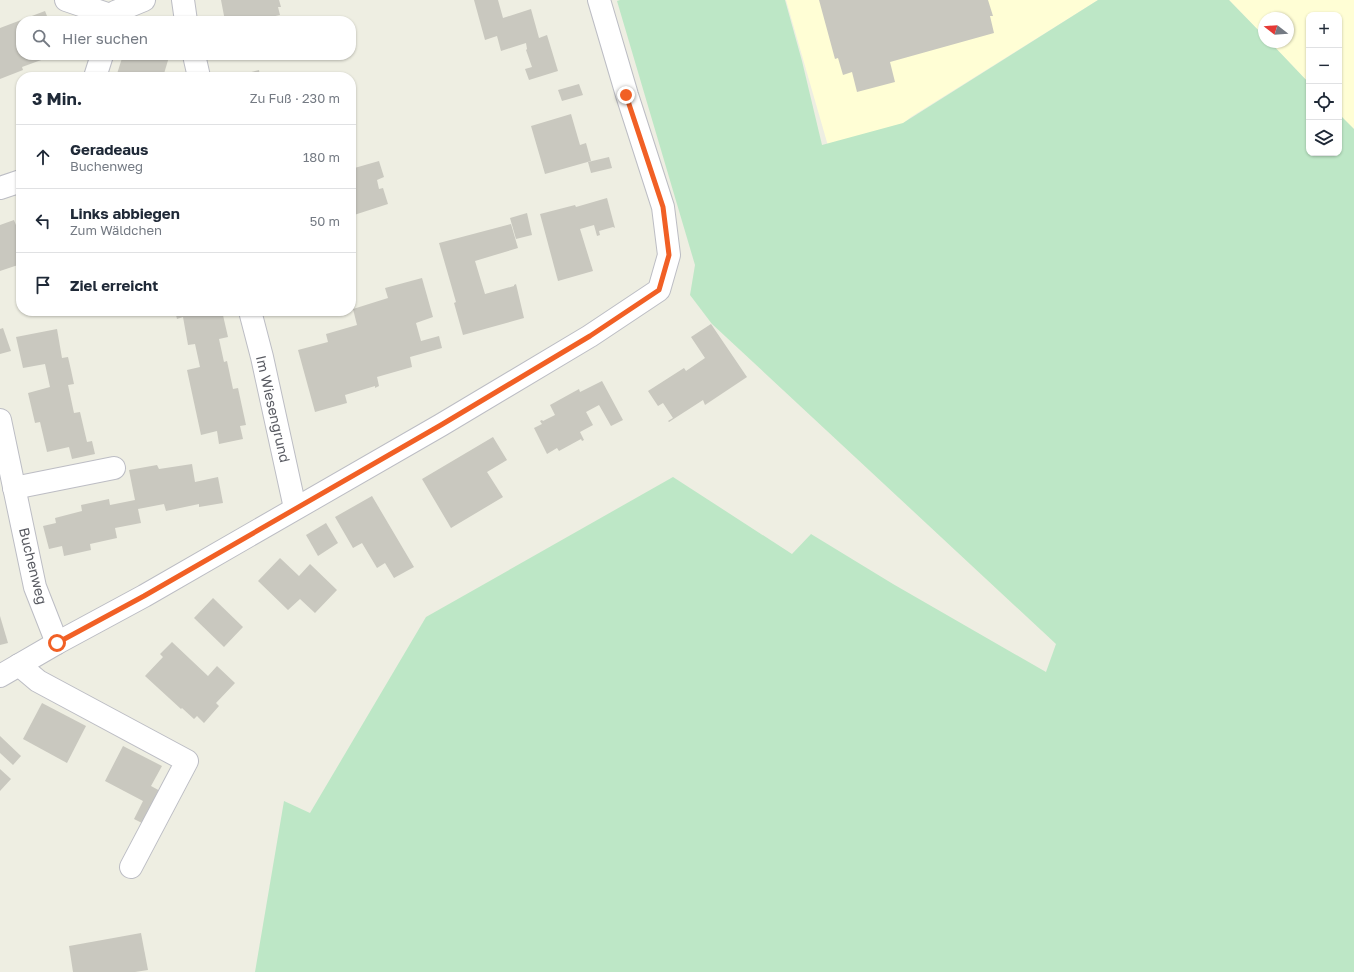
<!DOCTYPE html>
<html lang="de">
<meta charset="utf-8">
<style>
body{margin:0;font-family:"Golos Text",sans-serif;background:#f6f6f7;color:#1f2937}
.controls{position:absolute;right:12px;top:12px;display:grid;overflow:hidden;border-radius:8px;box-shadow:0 1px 3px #0004}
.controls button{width:36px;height:36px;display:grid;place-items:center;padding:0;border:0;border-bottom:1px solid #e0e1e3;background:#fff;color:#1f2937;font:20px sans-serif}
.compass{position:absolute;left:1258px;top:12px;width:36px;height:36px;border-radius:50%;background:#fff;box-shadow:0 1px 3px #0004;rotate:287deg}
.stop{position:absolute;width:12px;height:12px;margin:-9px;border:3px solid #f16025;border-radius:50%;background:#fff}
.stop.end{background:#f16025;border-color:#fff;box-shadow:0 1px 4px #0008}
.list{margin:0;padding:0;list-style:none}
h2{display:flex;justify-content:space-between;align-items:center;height:52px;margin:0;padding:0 16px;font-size:17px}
h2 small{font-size:13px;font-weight:400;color:#747a83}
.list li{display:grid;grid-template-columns:26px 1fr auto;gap:12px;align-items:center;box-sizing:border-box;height:64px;padding:0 16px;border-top:1px solid #e0e1e3}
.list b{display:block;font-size:15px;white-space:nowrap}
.list p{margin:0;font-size:13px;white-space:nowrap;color:#747a83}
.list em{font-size:13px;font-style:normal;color:#747a83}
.icon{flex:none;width:22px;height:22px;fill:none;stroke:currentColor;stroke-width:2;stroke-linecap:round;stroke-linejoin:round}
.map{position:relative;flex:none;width:1354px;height:972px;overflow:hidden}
.search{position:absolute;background:#fff;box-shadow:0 1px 3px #0004;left:16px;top:16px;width:340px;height:44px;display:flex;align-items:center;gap:10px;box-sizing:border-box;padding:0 14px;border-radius:16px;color:#747a83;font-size:15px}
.panel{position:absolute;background:#fff;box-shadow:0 1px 3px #0004;left:16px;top:72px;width:340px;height:244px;border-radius:16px}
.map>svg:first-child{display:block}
.commercial{fill:#fffed5}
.green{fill:#bde7c6}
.building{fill:#c9c8bf}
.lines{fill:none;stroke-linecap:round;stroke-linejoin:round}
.minor-casing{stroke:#bcbdc4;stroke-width:24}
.minor{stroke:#fff;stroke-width:22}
.route{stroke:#f16025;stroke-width:5}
.labels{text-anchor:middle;stroke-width:3.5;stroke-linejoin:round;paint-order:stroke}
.street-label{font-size:14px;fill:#5a5c63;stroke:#fff}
</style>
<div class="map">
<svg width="1354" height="972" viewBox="0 0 1354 972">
<rect width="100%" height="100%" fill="#eeeee2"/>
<!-- commercial -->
<g class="commercial">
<path d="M 786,0 L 1098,0 L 911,117 L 837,177 Z"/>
<path d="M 1229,0 L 1354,0 L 1354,129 L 1339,114 L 1339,15 L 1309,15 L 1309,83 L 1270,42 L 1288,42 L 1288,18 L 1264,18 L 1264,36 Z"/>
</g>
<!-- green -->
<path class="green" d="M 620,0 L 785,0 L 802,61 L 822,145 L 903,123 L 1098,0 L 1229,0 L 1264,36 L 1264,42 L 1270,42 L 1309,83 L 1309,153 L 1339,153 L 1339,114 L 1354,129 L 1354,972 L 255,972 L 284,801 L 310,813 L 426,617 L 673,477 L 792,554 L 811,534 L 893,584 L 1046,672 L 1056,644 L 712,324 L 690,295 L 695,265 L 617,1 Z"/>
<!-- building -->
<g class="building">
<path d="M 221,0 L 279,0 L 281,7 L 278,7 L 280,15 L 262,19 L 262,21 L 225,21 Z"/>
<path d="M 474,0 L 498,0 L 503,18 L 531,9 L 539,38 L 547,35 L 558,71 L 529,80 L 525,69 L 532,67 L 526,50 L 527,49 L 526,43 L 501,51 L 497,36 L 485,40 Z"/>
<path d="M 819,0 L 988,0 L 993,16 L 990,16 L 994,33 L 890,62 L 895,82 L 857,92 L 852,72 L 843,75 L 838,58 L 835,59 Z"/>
<path d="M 45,11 L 49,21 L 21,21 L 21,55 L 55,55 L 22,67 L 23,70 L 0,79 L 0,28 Z"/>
<path d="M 123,55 L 163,55 L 169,57 L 163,77 L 116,77 Z"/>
<path d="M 259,70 L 260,77 L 249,77 L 248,73 Z"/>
<path d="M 579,84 L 583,95 L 562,101 L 558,90 Z"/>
<path d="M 571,114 L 580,145 L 586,143 L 591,161 L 545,174 L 531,126 Z"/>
<path d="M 609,157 L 612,168 L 591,173 L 588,162 Z"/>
<path d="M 379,161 L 384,177 L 377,180 L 379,189 L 383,188 L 388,204 L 351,216 L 351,169 Z"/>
<path d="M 607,198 L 615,228 L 613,227 L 599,231 L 600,235 L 597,236 L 594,225 L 580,229 L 593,271 L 558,281 L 540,214 L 575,205 L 576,207 Z"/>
<path d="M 527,213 L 532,235 L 516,239 L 510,218 Z"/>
<path d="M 14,220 L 21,238 L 21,264 L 0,271 L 0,225 Z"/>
<path d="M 511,224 L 518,248 L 475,261 L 485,294 L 514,286 L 514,285 L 516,284 L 524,318 L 463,335 L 454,303 L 456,302 L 439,243 Z"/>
<path d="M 422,278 L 433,317 L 416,323 L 421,341 L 439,336 L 442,348 L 410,357 L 412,367 L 377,377 L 379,386 L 375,388 L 375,386 L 345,395 L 347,403 L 315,412 L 298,350 L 328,342 L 326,334 L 357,325 L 353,309 L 388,298 L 385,288 Z"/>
<path d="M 175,311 L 222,311 L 228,337 L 219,339 L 224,362 L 227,361 L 233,389 L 238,388 L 246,425 L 240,426 L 243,439 L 219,444 L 217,431 L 201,435 L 187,370 L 200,367 L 195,344 L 188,345 L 183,317 L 177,319 Z"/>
<path d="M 711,324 L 747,377 L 705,405 L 703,400 L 669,422 L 668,421 L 673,418 L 663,403 L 658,406 L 648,391 L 684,368 L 686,371 L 705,358 L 691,337 Z"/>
<path d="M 3,328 L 11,351 L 0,354 L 0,329 Z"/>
<path d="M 57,329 L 62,358 L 68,357 L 71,370 L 74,384 L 68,385 L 74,413 L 80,412 L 87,442 L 92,441 L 95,454 L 72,459 L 69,447 L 47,452 L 40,422 L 35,423 L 28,393 L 50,387 L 45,364 L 23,368 L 16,337 Z"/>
<path d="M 602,381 L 623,420 L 611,426 L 599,405 L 586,412 L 593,425 L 580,432 L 584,440 L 582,441 L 581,439 L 559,451 L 557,448 L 547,454 L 534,428 L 542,424 L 540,421 L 542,420 L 543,421 L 555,415 L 550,405 L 579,389 L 580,392 Z"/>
<path d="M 493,437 L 507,460 L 487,472 L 503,497 L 451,528 L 422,479 Z"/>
<path d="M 192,464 L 195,482 L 218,477 L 223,503 L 199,507 L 199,504 L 166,511 L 164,504 L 138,509 L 141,523 L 115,528 L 117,538 L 90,544 L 91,550 L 64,556 L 62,546 L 49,549 L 43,526 L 56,523 L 55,518 L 82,511 L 81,505 L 109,499 L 110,505 L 135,500 L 129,470 L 157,465 L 159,469 Z"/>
<path d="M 372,496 L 414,567 L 394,578 L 385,563 L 377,568 L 362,543 L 353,548 L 335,517 Z"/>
<path d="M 326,523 L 338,543 L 318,556 L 306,535 Z"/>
<path d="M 280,558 L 299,576 L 310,564 L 337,590 L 315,613 L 300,599 L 288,610 L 258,581 Z"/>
<path d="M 213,598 L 243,627 L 224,647 L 194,618 Z"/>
<path d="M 0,616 L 8,643 L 0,645 Z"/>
<path d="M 172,642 L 208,676 L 217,666 L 235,683 L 216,703 L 219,706 L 204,723 L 197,716 L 194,719 L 182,708 L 181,709 L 145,676 L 163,657 L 160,654 Z"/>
<path d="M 42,703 L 86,726 L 67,763 L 23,739 Z"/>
<path d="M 0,736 L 21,756 L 13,765 L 0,753 Z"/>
<path d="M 123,746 L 162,766 L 151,786 L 162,792 L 144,824 L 134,819 L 143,801 L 105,781 Z"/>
<path d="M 0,769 L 11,779 L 0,791 Z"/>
<path d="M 141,933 L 148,970 L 135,972 L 73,972 L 69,946 Z"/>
</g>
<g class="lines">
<defs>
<g id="minor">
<path d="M 66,0 L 113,16"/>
<path d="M 183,0 L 186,21"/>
<path d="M 111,21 L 115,12 L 144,0"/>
<path d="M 194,55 L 199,77"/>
<path d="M 95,77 L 102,55"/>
<path d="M 0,188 L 21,181"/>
<path d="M 250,311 L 262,357 L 295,508"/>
<path d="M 0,420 L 35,587 L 57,643"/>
<path d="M 14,488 L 114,468"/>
<path d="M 19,665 L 38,681 L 187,761 L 131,867"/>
<path d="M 0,676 L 57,643 L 144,596 L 441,425 L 590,336 L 659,290 L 669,255 L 663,207 L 627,95 L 599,0"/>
</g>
</defs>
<!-- minor casing -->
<use href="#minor" class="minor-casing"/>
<!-- minor -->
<use href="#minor" class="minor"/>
</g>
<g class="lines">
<!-- route -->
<path class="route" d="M 57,643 L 144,596 L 441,425 L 590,336 L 659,290 L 669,255 L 663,207 L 626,95"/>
</g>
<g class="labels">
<!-- street labels -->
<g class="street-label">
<text transform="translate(273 409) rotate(77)" y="5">Im Wiesengrund</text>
<text transform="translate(33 566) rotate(76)" y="5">Buchenweg</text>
</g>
</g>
</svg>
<div class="controls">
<button>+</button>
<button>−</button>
<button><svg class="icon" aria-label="locate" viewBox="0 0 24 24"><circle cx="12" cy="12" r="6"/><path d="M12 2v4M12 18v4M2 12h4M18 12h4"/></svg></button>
<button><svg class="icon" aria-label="layers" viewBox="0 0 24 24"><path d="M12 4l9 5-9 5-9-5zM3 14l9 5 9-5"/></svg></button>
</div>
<svg class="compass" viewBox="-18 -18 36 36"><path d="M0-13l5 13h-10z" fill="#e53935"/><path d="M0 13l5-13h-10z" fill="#747a83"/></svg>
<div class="stop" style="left:57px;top:643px"></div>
<div class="stop end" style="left:626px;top:95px"></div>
<div class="search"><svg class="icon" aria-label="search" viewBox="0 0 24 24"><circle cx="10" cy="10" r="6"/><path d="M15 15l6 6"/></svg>Hier suchen</div>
<section class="panel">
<h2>3 Min.<small>Zu Fuß · 230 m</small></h2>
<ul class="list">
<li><svg class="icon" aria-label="ahead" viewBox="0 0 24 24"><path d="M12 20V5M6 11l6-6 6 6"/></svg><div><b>Geradeaus</b><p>Buchenweg</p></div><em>180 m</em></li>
<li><svg class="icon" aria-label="left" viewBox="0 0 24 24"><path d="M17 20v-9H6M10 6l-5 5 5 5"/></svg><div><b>Links abbiegen</b><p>Zum Wäldchen</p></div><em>50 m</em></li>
<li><svg class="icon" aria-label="arrive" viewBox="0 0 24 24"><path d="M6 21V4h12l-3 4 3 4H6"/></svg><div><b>Ziel erreicht</b></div></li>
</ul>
</section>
</div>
